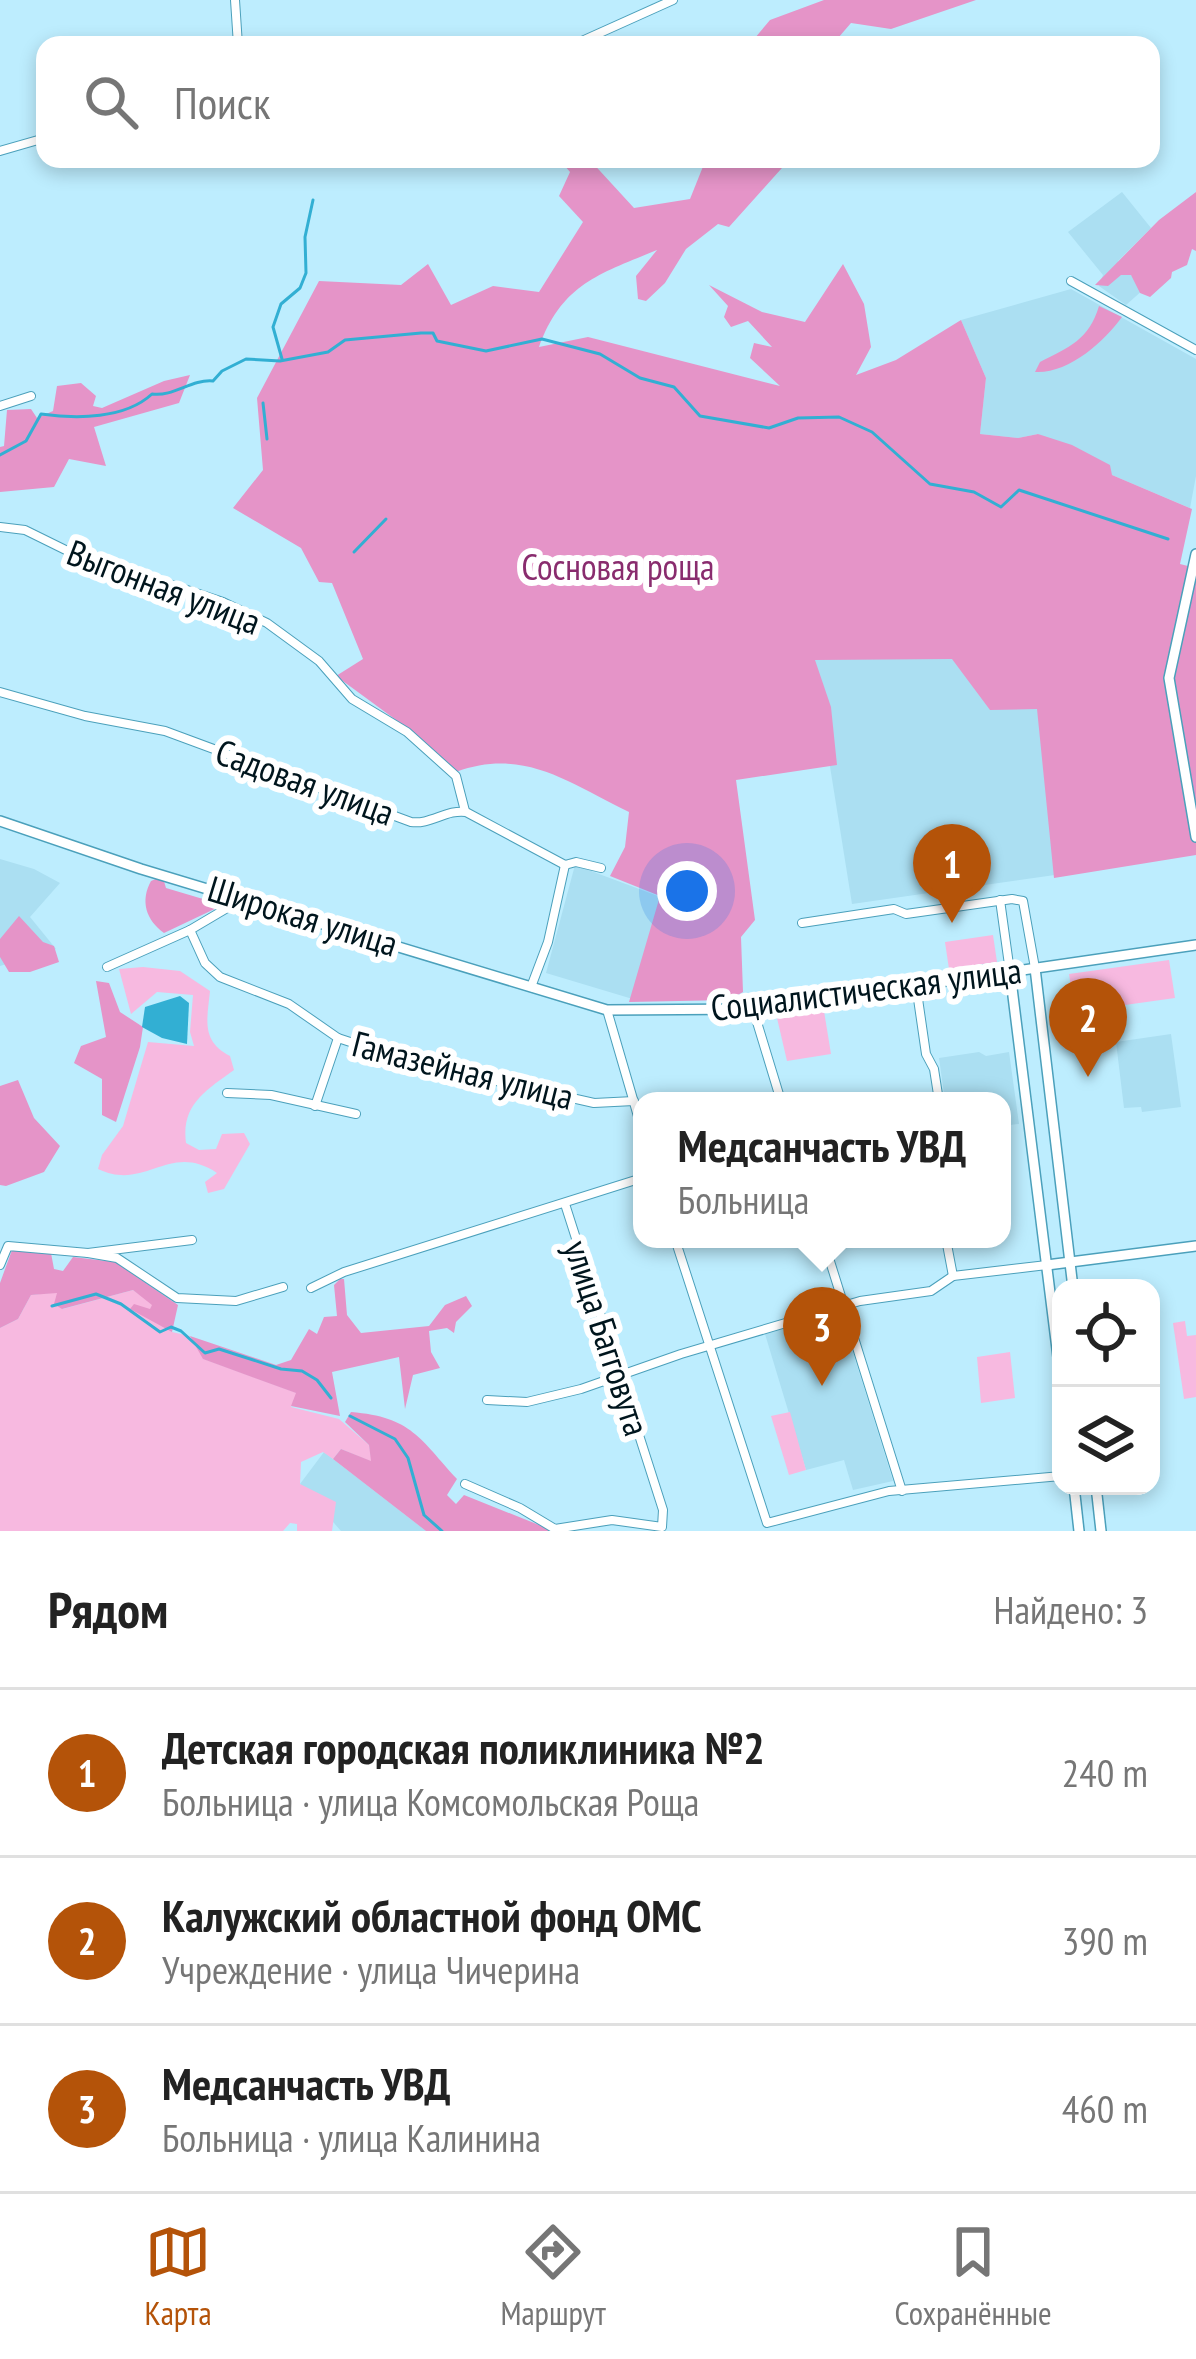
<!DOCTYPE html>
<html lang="ru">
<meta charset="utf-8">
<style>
body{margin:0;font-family:"PT Sans Narrow",sans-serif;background:#f2f2f2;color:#222}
.controls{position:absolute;right:36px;bottom:36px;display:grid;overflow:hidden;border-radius:24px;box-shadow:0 6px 18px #0003}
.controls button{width:108px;height:108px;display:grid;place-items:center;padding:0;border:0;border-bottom:3px solid #e0e0e0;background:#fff;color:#222;font:60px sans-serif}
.you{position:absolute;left:687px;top:891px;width:42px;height:42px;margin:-30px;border:9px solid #fff;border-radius:50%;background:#1a73e8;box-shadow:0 0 0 18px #1a73e833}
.badge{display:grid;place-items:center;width:78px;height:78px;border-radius:50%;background:#b45309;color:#fff;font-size:39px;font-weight:700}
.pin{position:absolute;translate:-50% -99px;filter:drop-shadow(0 3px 6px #0008)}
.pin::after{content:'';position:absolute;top:63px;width:42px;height:36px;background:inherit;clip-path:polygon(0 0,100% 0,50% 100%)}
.popup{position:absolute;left:633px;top:1092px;width:378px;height:156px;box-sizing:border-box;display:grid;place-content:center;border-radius:24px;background:#fff;filter:drop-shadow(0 3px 9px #0005);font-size:39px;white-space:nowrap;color:#767676}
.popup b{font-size:45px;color:#222}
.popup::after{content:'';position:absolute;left:50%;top:100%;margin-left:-24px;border:24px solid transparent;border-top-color:#fff}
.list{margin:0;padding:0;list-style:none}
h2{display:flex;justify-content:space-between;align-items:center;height:156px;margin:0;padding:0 48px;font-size:51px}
h2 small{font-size:39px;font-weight:400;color:#767676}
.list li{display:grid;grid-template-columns:78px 1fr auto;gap:36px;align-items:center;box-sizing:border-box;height:168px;padding:0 48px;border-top:3px solid #e0e0e0}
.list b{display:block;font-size:45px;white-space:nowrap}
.list p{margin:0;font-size:39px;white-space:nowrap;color:#767676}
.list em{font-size:39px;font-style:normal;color:#767676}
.icon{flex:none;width:66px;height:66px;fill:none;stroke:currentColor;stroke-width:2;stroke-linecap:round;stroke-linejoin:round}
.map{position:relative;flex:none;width:1196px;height:1531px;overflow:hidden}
.search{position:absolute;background:#fff;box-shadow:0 6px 18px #0003;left:36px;right:36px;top:36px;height:132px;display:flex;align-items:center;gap:30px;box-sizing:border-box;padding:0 42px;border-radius:24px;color:#767676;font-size:45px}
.sheet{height:660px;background:#fff}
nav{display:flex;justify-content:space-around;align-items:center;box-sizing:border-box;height:168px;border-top:3px solid #e0e0e0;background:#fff;font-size:33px;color:#767676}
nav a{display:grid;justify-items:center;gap:6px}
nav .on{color:#b45309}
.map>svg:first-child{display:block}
.built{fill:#abdff2}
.green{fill:#f7b9e0}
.forest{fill:#e594c8}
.water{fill:#32afd3}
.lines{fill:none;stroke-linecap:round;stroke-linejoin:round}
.stream{stroke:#32afd3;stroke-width:3}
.minor-casing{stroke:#4ba0bb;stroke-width:10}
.tertiary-casing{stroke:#4ba0bb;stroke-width:12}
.minor{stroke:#fff;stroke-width:8}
.tertiary{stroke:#fff;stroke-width:9}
.labels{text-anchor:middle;stroke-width:12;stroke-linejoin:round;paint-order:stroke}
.park-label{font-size:36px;fill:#892c6e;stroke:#fff}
.street-label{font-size:36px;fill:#00151d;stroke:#fff}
</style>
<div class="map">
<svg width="1196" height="1531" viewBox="0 0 1196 1531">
<rect width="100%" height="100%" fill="#bdedfe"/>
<!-- built -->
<g class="built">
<path d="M 1122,192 L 1151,228 L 1118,261 L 1144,289 L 1126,305 L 1099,286 L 1103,275 L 1068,232 Z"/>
<path d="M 1071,289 L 1196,359 L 1196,476 L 1190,508 L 1112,475 L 1038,434 L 1018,438 L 980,434 L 986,378 L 961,320 Z"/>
<path d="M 971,649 L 1141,681 L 1083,871 L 852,904 L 812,654 Z"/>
<path d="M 0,859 L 34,869 L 60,883 L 30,917 L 56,949 L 0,966 Z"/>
<path d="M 575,865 L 698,911 L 636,1000 L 546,973 Z"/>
<path d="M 1171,1034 L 1181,1107 L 1142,1112 L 1141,1107 L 1124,1108 L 1116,1042 Z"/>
<path d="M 979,1052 L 986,1056 L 1009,1052 L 1019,1124 L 1002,1126 L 1002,1101 L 945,1101 L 939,1058 Z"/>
<path d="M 841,1314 L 893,1481 L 853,1490 L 844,1460 L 806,1470 L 765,1334 Z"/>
<path d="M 324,1452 L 426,1531 L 341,1531 L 300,1484 Z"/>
</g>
<!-- green -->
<g class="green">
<path d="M 993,935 L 997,962 L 949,969 L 945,942 Z"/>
<path d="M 1169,960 L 1175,998 L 1075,1012 L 1069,974 Z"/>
<path d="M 143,967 L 180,971 L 210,991 C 207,1020 201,1041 230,1056 L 234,1070 C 205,1091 181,1105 186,1143 L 199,1150 L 216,1149 L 222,1134 L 244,1133 L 250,1144 L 224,1189 L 208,1193 L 205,1182 L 217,1173 C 169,1141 146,1192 98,1169 L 102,1155 L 123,1126 L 148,1042 L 194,1046 L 190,1032 L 193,995 L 157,992 L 131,1014 L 119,969 Z"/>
<path d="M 824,1011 L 831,1054 L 787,1061 L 777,1018 Z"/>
<path d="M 133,1290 L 153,1304 L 150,1310 L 172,1332 L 190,1336 L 204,1359 L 297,1393 L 291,1407 L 339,1419 L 369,1445 L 372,1462 L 341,1449 L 333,1459 L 323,1452 L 301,1462 L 300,1484 L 336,1502 L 332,1531 L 297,1531 L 297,1524 L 290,1523 L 283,1531 L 0,1531 L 0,1328 L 18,1319 L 31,1295 L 58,1292 L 63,1309 Z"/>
<path d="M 1185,1321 L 1187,1336 L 1196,1335 L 1196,1397 L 1184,1399 L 1173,1323 Z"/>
<path d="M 1010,1352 L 1015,1398 L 981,1403 L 977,1357 Z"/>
<path d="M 790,1412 L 806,1470 L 789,1475 L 771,1416 Z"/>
</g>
<!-- forest -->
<g class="forest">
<path d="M 824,0 L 976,0 L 891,29 L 851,23 L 832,45 L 749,45 L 770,20 Z"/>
<path d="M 559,159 L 589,159 L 634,208 L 690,199 L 706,159 L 790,159 L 729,227 L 718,224 L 686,249 L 665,283 L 646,301 L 638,299 L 636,276 L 657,250 C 599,274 562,284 539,347 L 588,337 L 780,386 L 750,358 L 754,343 L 772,347 L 748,321 L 731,327 L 724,317 L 728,306 L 709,285 L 762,312 L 805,322 L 843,264 L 864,304 L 871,347 L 856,375 L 896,360 L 961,320 L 986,378 L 980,434 L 1018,438 L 1038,434 L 1072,445 L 1110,465 L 1112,475 L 1192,509 L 1180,564 L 1196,568 L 1196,855 L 1054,878 L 1037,709 L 990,710 L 952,659 L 815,660 L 831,707 L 837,765 L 736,780 L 755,920 L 741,937 L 743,992 L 729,1000 L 629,1002 L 660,896 L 610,876 L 625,847 L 629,812 C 569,783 524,747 456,772 L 407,728 L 336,676 L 363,659 L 332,583 L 319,582 L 301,548 L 233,508 L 263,470 L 257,398 L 319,281 L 401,285 L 428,264 L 451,305 L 493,286 L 539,292 L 583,222 L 559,196 L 570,172 Z"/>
<path d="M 1196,192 L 1196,251 L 1192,249 L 1187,265 L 1172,272 L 1171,278 L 1150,297 L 1140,293 L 1131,275 L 1121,275 L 1108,286 L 1095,285 L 1159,220 Z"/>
<path d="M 1099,306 L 1122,317 C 1104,342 1068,374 1035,372 L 1040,362 C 1069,347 1089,340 1099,306 Z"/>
<path d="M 190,375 L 179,403 L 94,427 L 106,466 L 69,459 L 54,487 L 0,492 L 0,447 L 4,446 L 7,410 L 31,409 L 37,418 L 53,411 L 57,386 L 81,383 L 96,396 L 93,406 L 102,408 L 164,381 Z"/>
<path d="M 158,878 L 163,878 L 166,888 L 203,899 L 220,895 L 223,905 L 164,933 C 146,920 140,901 151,881 Z"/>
<path d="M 19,916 L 43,942 L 54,946 L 59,962 L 30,972 L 9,972 L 0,957 L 0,939 Z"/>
<path d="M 96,981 L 109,983 L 120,1012 L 143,1027 L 140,1047 L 116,1122 L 102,1115 L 102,1079 L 74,1063 L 81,1046 L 106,1037 Z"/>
<path d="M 18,1080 L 34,1118 L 60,1146 L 44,1172 L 6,1186 L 0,1185 L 0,1086 Z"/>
<path d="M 12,1250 L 51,1253 L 54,1269 L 63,1271 L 73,1257 L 115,1262 L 178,1305 L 172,1332 L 130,1309 L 134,1304 L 150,1309 L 152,1305 L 133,1290 L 62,1309 L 54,1304 L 57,1293 L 31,1295 L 18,1319 L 0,1328 L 0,1283 Z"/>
<path d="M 340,1279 L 344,1279 L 347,1315 L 361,1333 L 429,1326 L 445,1305 L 466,1296 L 472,1306 L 456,1322 L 454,1333 L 447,1328 L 429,1331 L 431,1352 L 440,1368 L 413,1375 L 405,1409 L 399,1357 L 332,1372 L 340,1416 L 291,1406 L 296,1393 L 203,1359 L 190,1336 L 276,1365 L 291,1360 L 309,1329 L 317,1334 L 324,1317 L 337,1316 L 334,1285 Z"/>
<path d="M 351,1412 C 412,1417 420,1439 457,1479 L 447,1495 L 456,1504 L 464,1495 L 554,1531 L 426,1531 L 333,1459 L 341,1449 L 371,1461 L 369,1445 L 345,1422 Z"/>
</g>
<!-- water -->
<path class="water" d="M 180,996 L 189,1003 L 187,1044 L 162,1038 L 142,1027 L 145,1007 Z"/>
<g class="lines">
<!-- stream -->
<g class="stream">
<path d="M 282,359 L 273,327 L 281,304 L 300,288 L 306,273 L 305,237 L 313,200"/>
<path d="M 263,403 L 267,439"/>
<path d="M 0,455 L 26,441 L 41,414 C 77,419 125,419 152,394 C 174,397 191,379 213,381 L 222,371 L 246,359 L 280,361 L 328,352 L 345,340 L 421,333 L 433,333 L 437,341 L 486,351 L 542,339 L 600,354 L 640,378 L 674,387 L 700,416 L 769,428 L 798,418 L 839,417 L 872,432 L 930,484 L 974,492 L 1001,507 L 1019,490 L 1168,539"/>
<path d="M 354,552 L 386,519"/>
<path d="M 52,1306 L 96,1294 L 121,1304 L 160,1332 L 171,1327 L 181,1331 L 205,1353 L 219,1349 L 281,1369 L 302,1371 L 317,1380 L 331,1398"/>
<path d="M 350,1416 L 395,1439 L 408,1458 L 424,1515 L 442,1531"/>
</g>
<defs>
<g id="minor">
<path d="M 235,0 L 238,45"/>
<path d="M 573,45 L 673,0"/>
<path d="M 0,151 L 45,138"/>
<path d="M 1071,281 L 1196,350"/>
<path d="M 0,406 L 31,396"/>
<path d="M 0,527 L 25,530 L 94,564 L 142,582 L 157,580 L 223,602 L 267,623 L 319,661 L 352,699 L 407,732 L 456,776 L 465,811"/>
<path d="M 0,692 L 85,716 L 165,731 L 411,822 C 430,825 447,809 466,812 L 565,865 L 576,862 L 601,868"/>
<path d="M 1000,900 L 1010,972"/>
<path d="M 802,923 L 894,909 L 906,914 L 1012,899 L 1023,901 L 1035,968"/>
<path d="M 190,930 L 205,963 L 220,977 L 289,1004 L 338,1038 L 408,1061 L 594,1103 L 634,1101"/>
<path d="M 107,967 L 190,930 L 244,898"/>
<path d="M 916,985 L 926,1054 L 934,1069 L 939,1101"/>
<path d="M 531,987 L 548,942 L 565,865"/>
<path d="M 753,1009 L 781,1101"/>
<path d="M 607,1010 L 642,1130"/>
<path d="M 227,1093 L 271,1095 L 356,1114"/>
<path d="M 315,1106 L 338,1038"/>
<path d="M 675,1239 L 767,1523 L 889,1491 L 1061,1476"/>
<path d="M 823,1239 L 902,1491"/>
<path d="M 946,1239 L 953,1276"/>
<path d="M 88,1253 L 117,1258 L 177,1298 L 236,1301 L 283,1287"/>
<path d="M 0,1265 L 8,1246 L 88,1253 L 192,1240"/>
<path d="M 311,1288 L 344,1272 L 642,1178"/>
<path d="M 487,1400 L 527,1402 L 581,1389 L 681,1354 L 860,1301 L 931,1291 L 953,1276 L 1047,1265"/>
<path d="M 465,1484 L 520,1508 L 555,1529 L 612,1520 L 662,1527 L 663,1510 L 565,1204"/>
</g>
<g id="tertiary">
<path d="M 1196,554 L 1169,678 L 1196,837"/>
<path d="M 0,821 L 141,869 L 607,1010 L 753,1009 L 1196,945"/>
<path d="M 1035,968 L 1073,1288"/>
<path d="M 1010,972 L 1061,1381"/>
<path d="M 1047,1265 L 1196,1246"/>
<path d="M 1074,1486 L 1079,1531"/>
<path d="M 1096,1486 L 1101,1531"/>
</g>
</defs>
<!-- minor casing -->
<use href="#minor" class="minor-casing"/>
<!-- tertiary casing -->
<use href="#tertiary" class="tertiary-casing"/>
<!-- minor -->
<use href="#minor" class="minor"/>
<!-- tertiary -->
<use href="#tertiary" class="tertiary"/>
</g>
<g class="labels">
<!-- park labels -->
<g class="park-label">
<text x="618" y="580">Сосновая роща</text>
</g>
<!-- street labels -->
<g class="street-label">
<text transform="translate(164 587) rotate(21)" y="13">Выгонная улица</text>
<text transform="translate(305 782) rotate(20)" y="13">Садовая улица</text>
<text transform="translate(303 916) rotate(17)" y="13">Широкая улица</text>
<text transform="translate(866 989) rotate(-7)" y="13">Социалистическая улица</text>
<text transform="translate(463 1070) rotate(14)" y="13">Гамазейная улица</text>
<text transform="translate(607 1338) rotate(72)" y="13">улица Багговута</text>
</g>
</g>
</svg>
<div class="controls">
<button><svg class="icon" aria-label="locate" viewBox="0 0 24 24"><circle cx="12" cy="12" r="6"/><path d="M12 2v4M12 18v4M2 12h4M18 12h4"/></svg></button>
<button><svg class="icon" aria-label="layers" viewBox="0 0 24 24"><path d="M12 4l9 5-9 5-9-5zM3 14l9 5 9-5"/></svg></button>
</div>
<div class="you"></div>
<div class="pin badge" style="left:952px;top:923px">1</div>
<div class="pin badge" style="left:1088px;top:1077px">2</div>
<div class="pin badge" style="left:822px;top:1386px">3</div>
<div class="popup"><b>Медсанчасть УВД</b>Больница</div>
<div class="search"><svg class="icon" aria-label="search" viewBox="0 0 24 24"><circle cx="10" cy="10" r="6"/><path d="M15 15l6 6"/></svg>Поиск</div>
</div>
<section class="sheet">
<h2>Рядом<small>Найдено: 3</small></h2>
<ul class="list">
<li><span class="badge">1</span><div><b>Детская городская поликлиника №2</b><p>Больница · улица Комсомольская Роща</p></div><em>240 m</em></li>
<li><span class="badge">2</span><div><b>Калужский областной фонд ОМС</b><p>Учреждение · улица Чичерина</p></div><em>390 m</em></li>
<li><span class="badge">3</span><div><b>Медсанчасть УВД</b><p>Больница · улица Калинина</p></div><em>460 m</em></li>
</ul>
</section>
<nav>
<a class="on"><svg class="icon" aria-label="map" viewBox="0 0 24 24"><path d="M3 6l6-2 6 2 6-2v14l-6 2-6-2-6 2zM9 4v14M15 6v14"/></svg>Карта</a>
<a><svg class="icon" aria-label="directions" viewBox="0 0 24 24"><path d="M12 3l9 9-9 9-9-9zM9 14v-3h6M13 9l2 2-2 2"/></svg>Маршрут</a>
<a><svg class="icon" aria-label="saved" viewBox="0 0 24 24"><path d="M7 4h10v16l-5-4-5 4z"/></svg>Сохранённые</a>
</nav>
